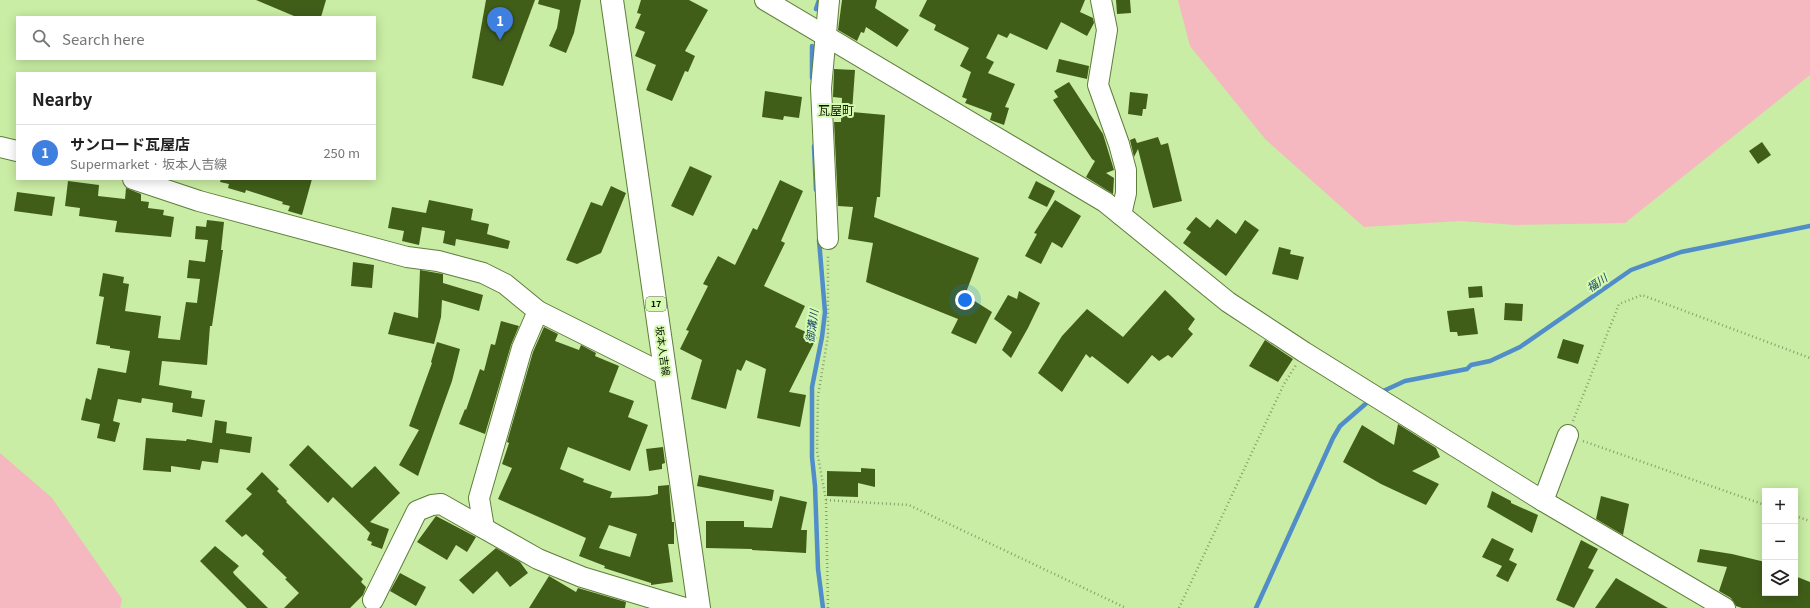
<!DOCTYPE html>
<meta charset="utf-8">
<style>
body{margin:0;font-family:Georgia,"Noto Sans JP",serif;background:#f2f2f2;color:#222}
.controls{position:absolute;right:12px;bottom:12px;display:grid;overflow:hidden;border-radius:0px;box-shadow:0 2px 10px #0003}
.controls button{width:36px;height:36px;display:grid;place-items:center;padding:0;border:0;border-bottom:1px solid #e0e0e0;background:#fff;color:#222;font:20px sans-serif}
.you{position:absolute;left:965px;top:300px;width:14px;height:14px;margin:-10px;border:3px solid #fff;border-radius:50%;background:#1a73e8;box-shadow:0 0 0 6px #1a73e833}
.badge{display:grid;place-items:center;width:26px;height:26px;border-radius:50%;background:#0b8043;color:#fff;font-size:13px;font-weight:700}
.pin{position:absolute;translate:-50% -33px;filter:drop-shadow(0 1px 2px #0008)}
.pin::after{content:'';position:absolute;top:21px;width:14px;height:12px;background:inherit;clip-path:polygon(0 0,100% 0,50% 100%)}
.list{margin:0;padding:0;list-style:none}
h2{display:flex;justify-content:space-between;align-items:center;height:52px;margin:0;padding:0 16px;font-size:17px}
h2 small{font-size:13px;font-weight:400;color:#767676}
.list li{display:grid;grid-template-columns:26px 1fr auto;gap:12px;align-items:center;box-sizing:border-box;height:56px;padding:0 16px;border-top:1px solid #e0e0e0}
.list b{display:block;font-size:15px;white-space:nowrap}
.list p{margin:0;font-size:13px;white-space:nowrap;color:#767676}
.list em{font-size:13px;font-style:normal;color:#767676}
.icon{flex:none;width:22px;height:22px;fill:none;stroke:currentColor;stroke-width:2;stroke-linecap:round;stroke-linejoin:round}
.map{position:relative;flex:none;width:1810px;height:608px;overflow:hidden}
.search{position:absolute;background:#fff;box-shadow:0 2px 10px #0003;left:16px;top:16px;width:360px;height:44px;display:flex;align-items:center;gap:10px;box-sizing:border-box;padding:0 14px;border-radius:0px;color:#767676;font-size:15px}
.panel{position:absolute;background:#fff;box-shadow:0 2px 10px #0003;left:16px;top:72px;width:360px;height:108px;border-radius:0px}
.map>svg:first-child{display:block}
.green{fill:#f5b7c0}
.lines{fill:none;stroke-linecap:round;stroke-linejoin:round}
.stream{stroke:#508dc9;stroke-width:4.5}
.building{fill:#415e19;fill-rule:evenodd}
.minor-casing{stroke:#5e7e3a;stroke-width:22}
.major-casing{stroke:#5e7e3a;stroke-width:24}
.path{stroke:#859f69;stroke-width:2.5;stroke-dasharray:1 3;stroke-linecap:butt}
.minor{stroke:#fff;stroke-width:20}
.major{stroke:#fff;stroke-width:22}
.labels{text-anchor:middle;stroke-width:4;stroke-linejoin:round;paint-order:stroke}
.shield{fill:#d6fab1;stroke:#485a35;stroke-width:1}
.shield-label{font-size:9px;font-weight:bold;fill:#0b1600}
.street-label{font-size:10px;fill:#0b1600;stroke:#d6fab1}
.water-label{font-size:11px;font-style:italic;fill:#18446d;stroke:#d6fab1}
.quarter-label{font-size:12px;fill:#0b1600;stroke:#d6fab1}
</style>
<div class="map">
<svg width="1810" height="608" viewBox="0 0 1810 608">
<rect width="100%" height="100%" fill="#c9eda4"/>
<!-- green -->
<g class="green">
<path d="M 1178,0 L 1810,0 L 1810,75 L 1625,223 L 1516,225 L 1461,221 L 1364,227 L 1266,140 L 1190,46 Z"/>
<path d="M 0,453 L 52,498 L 122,599 L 120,608 L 0,608 Z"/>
</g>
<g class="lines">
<!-- stream -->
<g class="stream">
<path d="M 816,9 L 819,0"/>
<path d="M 812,46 L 812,78"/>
<path d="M 814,146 L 816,190"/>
<path d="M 819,240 L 825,312 L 822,337 L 812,387 L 812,457 L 815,486 L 818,569 L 823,608"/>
<path d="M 1379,393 L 1405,381 L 1467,369 L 1471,365 L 1490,361 L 1520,347 L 1631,270 L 1681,252 L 1810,226"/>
<path d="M 1256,608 L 1333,438 L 1340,426 L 1370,400"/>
</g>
</g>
<!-- building -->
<g class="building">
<path d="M 256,0 L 326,0 L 321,17 L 294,16 Z"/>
<path d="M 486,0 L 535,0 L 503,86 L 472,78 Z"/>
<path d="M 539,0 L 581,0 L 574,33 L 566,53 L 549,46 L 557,28 L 560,10 L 538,4 Z"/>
<path d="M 641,0 L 689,0 L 708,10 L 685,51 L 695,56 L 688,72 L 685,71 L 672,101 L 646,90 L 656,65 L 635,56 L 645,32 L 635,28 L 641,14 L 637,13 Z"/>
<path d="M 842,0 L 877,0 L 875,8 L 909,30 L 897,47 L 866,27 L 864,33 L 861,32 L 857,41 L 838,30 Z"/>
<path d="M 927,0 L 1085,0 L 1080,12 L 1093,18 L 1094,23 L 1087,36 L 1061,22 L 1047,50 L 1010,33 L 1007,38 L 998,34 L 986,58 L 994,62 L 988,73 L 1015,84 L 1005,107 L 1009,108 L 1004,125 L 990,120 L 992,113 L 965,103 L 967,99 L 962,97 L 971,72 L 960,66 L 969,48 L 934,30 L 936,25 L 919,16 Z"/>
<path d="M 1116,0 L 1130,0 L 1131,13 L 1117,14 Z"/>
<path d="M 1059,59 L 1089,66 L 1087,79 L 1056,72 Z"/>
<path d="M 834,69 L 855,70 L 852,112 L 885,115 L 880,197 L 877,197 L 874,217 L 979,258 L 965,295 L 992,312 L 976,344 L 951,333 L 958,319 L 866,282 L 873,243 L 848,239 L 853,207 L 838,206 L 834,122 L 841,122 L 842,98 L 833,97 Z"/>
<path d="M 1069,82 L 1103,134 L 1114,170 L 1106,173 L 1114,178 L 1113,194 L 1086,177 L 1095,161 L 1092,159 L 1053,100 L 1058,97 L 1054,91 Z"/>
<path d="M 765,91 L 802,97 L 799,118 L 784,116 L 783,120 L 762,117 Z"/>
<path d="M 1130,92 L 1148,94 L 1146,109 L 1143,109 L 1142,116 L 1128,114 Z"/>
<path d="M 1158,137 L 1161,145 L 1168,143 L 1182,201 L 1153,208 L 1138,149 L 1134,157 L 1130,140 L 1135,138 L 1137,143 Z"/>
<path d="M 1762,142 L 1771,155 L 1758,164 L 1749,151 Z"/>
<path d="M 690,166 L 712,176 L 693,216 L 671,206 Z"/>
<path d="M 221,179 L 312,179 L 302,215 L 288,211 L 290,206 L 282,204 L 283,202 L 246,190 L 245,193 L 228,188 L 229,184 L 220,182 Z"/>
<path d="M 780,180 L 803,191 L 781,241 L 785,243 L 764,286 L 805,306 L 795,327 L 817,337 L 789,392 L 806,395 L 800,427 L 757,418 L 766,369 L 746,360 L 741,371 L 737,369 L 726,409 L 691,399 L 702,360 L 680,349 L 689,331 L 686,330 L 708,286 L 703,284 L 718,256 L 735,265 L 753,228 L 757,230 Z"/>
<path d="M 68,181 L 99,185 L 98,196 L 125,199 L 126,188 L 141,194 L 141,201 L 149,202 L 148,208 L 164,210 L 163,215 L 174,217 L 171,237 L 115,232 L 117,221 L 79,216 L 80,208 L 65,206 Z"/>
<path d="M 1036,181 L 1055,191 L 1047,207 L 1028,198 Z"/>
<path d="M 611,186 L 626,193 L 601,253 L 577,264 L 566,260 L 591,202 L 602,206 Z"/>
<path d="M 17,192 L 55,197 L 52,216 L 14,211 Z"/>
<path d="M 429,200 L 473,209 L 471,220 L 489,224 L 487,234 L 510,241 L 508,249 L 456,239 L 455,246 L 443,243 L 445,231 L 422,227 L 419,245 L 402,241 L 404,231 L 388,228 L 392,207 L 426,213 Z"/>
<path d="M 1055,200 L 1081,216 L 1062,248 L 1052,242 L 1041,264 L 1025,256 L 1037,234 L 1034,233 Z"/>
<path d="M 1196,217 L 1210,228 L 1217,219 L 1236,234 L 1245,220 L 1259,230 L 1226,276 L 1183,243 L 1191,232 L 1186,229 Z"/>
<path d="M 207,220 L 224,222 L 221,250 L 223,250 L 212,326 L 210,326 L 207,365 L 162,361 L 159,385 L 192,391 L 191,398 L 205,400 L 202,417 L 172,412 L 173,403 L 142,398 L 141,403 L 118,399 L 113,421 L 120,423 L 115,442 L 97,438 L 100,424 L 81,420 L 86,398 L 91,400 L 98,368 L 126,373 L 130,351 L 110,348 L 110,346 L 96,344 L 104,297 L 99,296 L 103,273 L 124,277 L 123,283 L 129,284 L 125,311 L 161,316 L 158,338 L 180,340 L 186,302 L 197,303 L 200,279 L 187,278 L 189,260 L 205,262 L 208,240 L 195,239 L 196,226 L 206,227 Z"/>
<path d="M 1279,247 L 1291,250 L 1290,254 L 1304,257 L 1298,280 L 1272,274 Z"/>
<path d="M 353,262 L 374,265 L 372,288 L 351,286 Z"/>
<path d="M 420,270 L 443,274 L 443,283 L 483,295 L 479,311 L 442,300 L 441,317 L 434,344 L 388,334 L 394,312 L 418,318 Z"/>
<path d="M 1482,286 L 1483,297 L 1469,298 L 1468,287 Z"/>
<path d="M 1165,290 L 1195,319 L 1188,329 L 1193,334 L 1172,358 L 1168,355 L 1159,361 L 1152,355 L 1128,384 L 1092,356 L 1090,358 L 1086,354 L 1062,392 L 1038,373 L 1062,336 L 1087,309 L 1123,337 Z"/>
<path d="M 1019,291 L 1040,303 L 1028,328 L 1011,358 L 1002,350 L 1012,332 L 994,319 L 1008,295 L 1017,299 Z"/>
<path d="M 1505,303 L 1523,304 L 1522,321 L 1504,320 Z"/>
<path d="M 1474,308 L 1478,334 L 1458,336 L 1457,332 L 1450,332 L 1447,311 Z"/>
<path d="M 501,321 L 519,326 L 511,345 L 485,434 L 459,424 L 465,409 L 466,410 L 480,369 L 484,371 L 491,344 L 495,345 Z"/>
<path d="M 544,327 L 558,334 L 555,341 L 579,350 L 581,345 L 596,353 L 595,356 L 619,366 L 609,392 L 634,401 L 628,417 L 648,425 L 630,471 L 568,447 L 560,469 L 584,479 L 583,482 L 612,492 L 610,498 L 649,496 L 658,494 L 658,486 L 669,485 L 672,522 L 674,522 L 674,544 L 668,544 L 673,582 L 651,585 L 651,583 L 604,568 L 605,566 L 579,556 L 586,538 L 498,499 L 512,468 L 502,464 L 509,443 L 507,442 L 533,352 ZM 609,525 L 637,534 L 630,557 L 599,548 Z"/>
<path d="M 1563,339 L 1584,345 L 1578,364 L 1557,358 Z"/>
<path d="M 1265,340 L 1293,359 L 1278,382 L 1249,366 Z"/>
<path d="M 437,342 L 460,349 L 452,381 L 418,476 L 399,465 L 419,430 L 409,426 L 432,363 L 431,362 Z"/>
<path d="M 215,420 L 227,422 L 226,433 L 252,437 L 250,453 L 220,449 L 218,463 L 202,461 L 200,470 L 171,466 L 171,472 L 143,470 L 146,438 L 186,441 L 187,439 L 212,443 Z"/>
<path d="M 1398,424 L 1436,448 L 1440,457 L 1412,471 L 1439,484 L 1426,505 L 1381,484 L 1343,462 L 1362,425 L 1394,445 Z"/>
<path d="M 308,445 L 352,488 L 375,466 L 400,493 L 370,522 L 389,529 L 382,549 L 371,545 L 372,542 L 367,540 L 370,533 L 333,497 L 328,503 L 289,465 Z"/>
<path d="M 663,447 L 665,463 L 662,464 L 662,469 L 649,471 L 646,449 Z"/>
<path d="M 861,468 L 875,469 L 875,487 L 858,483 L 858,497 L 827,496 L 827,471 L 861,472 Z"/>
<path d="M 262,472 L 279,489 L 277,491 L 287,501 L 286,502 L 363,579 L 361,582 L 366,587 L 363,595 L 350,608 L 284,608 L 299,593 L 285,579 L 287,578 L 262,554 L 264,551 L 246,534 L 242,537 L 225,521 L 252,494 L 246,489 Z"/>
<path d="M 699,475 L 774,490 L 772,501 L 697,486 Z"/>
<path d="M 1492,491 L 1511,501 L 1511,503 L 1538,515 L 1532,533 L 1487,507 Z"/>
<path d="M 780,496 L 807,502 L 801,530 L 807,530 L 806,553 L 752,550 L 752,549 L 706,548 L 706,521 L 744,521 L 744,527 L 772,528 Z"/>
<path d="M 1601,496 L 1629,504 L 1623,535 L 1596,519 Z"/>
<path d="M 436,516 L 476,537 L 467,552 L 456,545 L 447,560 L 417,542 Z"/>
<path d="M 1492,538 L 1514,549 L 1509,560 L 1517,564 L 1508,582 L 1496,576 L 1502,566 L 1482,557 Z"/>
<path d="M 1581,540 L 1598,549 L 1588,568 L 1594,570 L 1574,608 L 1556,600 Z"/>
<path d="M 215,546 L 239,566 L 233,572 L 234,574 L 268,608 L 247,608 L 200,561 Z"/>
<path d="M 496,548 L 520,562 L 528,573 L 510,587 L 497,571 L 473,594 L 459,580 Z"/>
<path d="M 1700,549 L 1732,554 L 1765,562 L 1765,593 L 1795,593 L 1795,576 L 1810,582 L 1810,608 L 1742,608 L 1736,606 L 1731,598 L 1719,591 L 1727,567 L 1697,562 Z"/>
<path d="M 400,573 L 426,587 L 416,606 L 390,591 Z"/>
<path d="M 549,576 L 576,592 L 578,588 L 626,602 L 625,608 L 529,608 Z"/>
<path d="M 1616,578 L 1668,608 L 1595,608 Z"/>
</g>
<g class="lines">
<defs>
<g id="minor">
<path d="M 765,0 L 1105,202 L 1228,302 L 1304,352 L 1543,501 L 1725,608"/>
<path d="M 1101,0 L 1107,30 L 1098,85 L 1119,144 L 1126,170 L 1126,193 L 1121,215"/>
<path d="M 0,147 L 17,151"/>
<path d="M 133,179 L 199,201 L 407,257 L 438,261 L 483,273 L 505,284 L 538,311 L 666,375"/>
<path d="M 828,239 L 821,88 L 829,0"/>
<path d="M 1543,501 L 1568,435"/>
<path d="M 484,528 L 479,498 L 522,348 L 538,311"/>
<path d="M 373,600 L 417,511 L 432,505 L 441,504 L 538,559 L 582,577 L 685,608"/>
</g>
<path id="major" d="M 612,0 L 699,608"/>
</defs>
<!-- minor casing -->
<use href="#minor" class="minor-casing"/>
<!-- major casing -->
<use href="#major" class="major-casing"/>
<!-- path -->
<g class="path">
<path d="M 1573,421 L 1619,304 L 1642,295 L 1810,358"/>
<path d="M 1583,441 L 1765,505"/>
<path d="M 826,500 L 909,505 L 1126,608"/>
<path d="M 1795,516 L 1810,521"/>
<path d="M 828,608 L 826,500 L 817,451 L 818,396 L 828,336 L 828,254"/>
<path d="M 1179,608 L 1284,384 L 1296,365"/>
</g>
<!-- minor -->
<use href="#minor" class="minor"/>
<!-- major -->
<use href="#major" class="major"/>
</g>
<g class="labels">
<!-- shield labels -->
<rect class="shield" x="646" y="297" width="20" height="14" rx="3"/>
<g class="shield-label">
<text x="656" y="307">17</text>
</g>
<!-- street labels -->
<g class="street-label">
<text transform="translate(663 351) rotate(82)" y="4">坂本人吉線</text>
</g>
<!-- water labels -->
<g class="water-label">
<text transform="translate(1597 283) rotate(-35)" y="4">福川</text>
<text transform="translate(812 326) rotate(-82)" y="4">御溝川</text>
</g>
<!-- quarter labels -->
<g class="quarter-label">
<text x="836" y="115">瓦屋町</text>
</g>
</g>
</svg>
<div class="controls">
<button>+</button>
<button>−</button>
<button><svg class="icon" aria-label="layers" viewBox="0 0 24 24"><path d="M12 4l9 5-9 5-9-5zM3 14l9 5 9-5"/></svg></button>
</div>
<div class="you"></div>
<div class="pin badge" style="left:500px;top:40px;background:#3f7fe0">1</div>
<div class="search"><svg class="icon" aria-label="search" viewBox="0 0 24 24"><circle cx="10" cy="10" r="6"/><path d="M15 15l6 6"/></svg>Search here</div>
<section class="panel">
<h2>Nearby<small></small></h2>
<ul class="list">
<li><span class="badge" style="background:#3f7fe0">1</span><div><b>サンロード瓦屋店</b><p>Supermarket · 坂本人吉線</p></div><em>250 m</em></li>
</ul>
</section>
</div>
